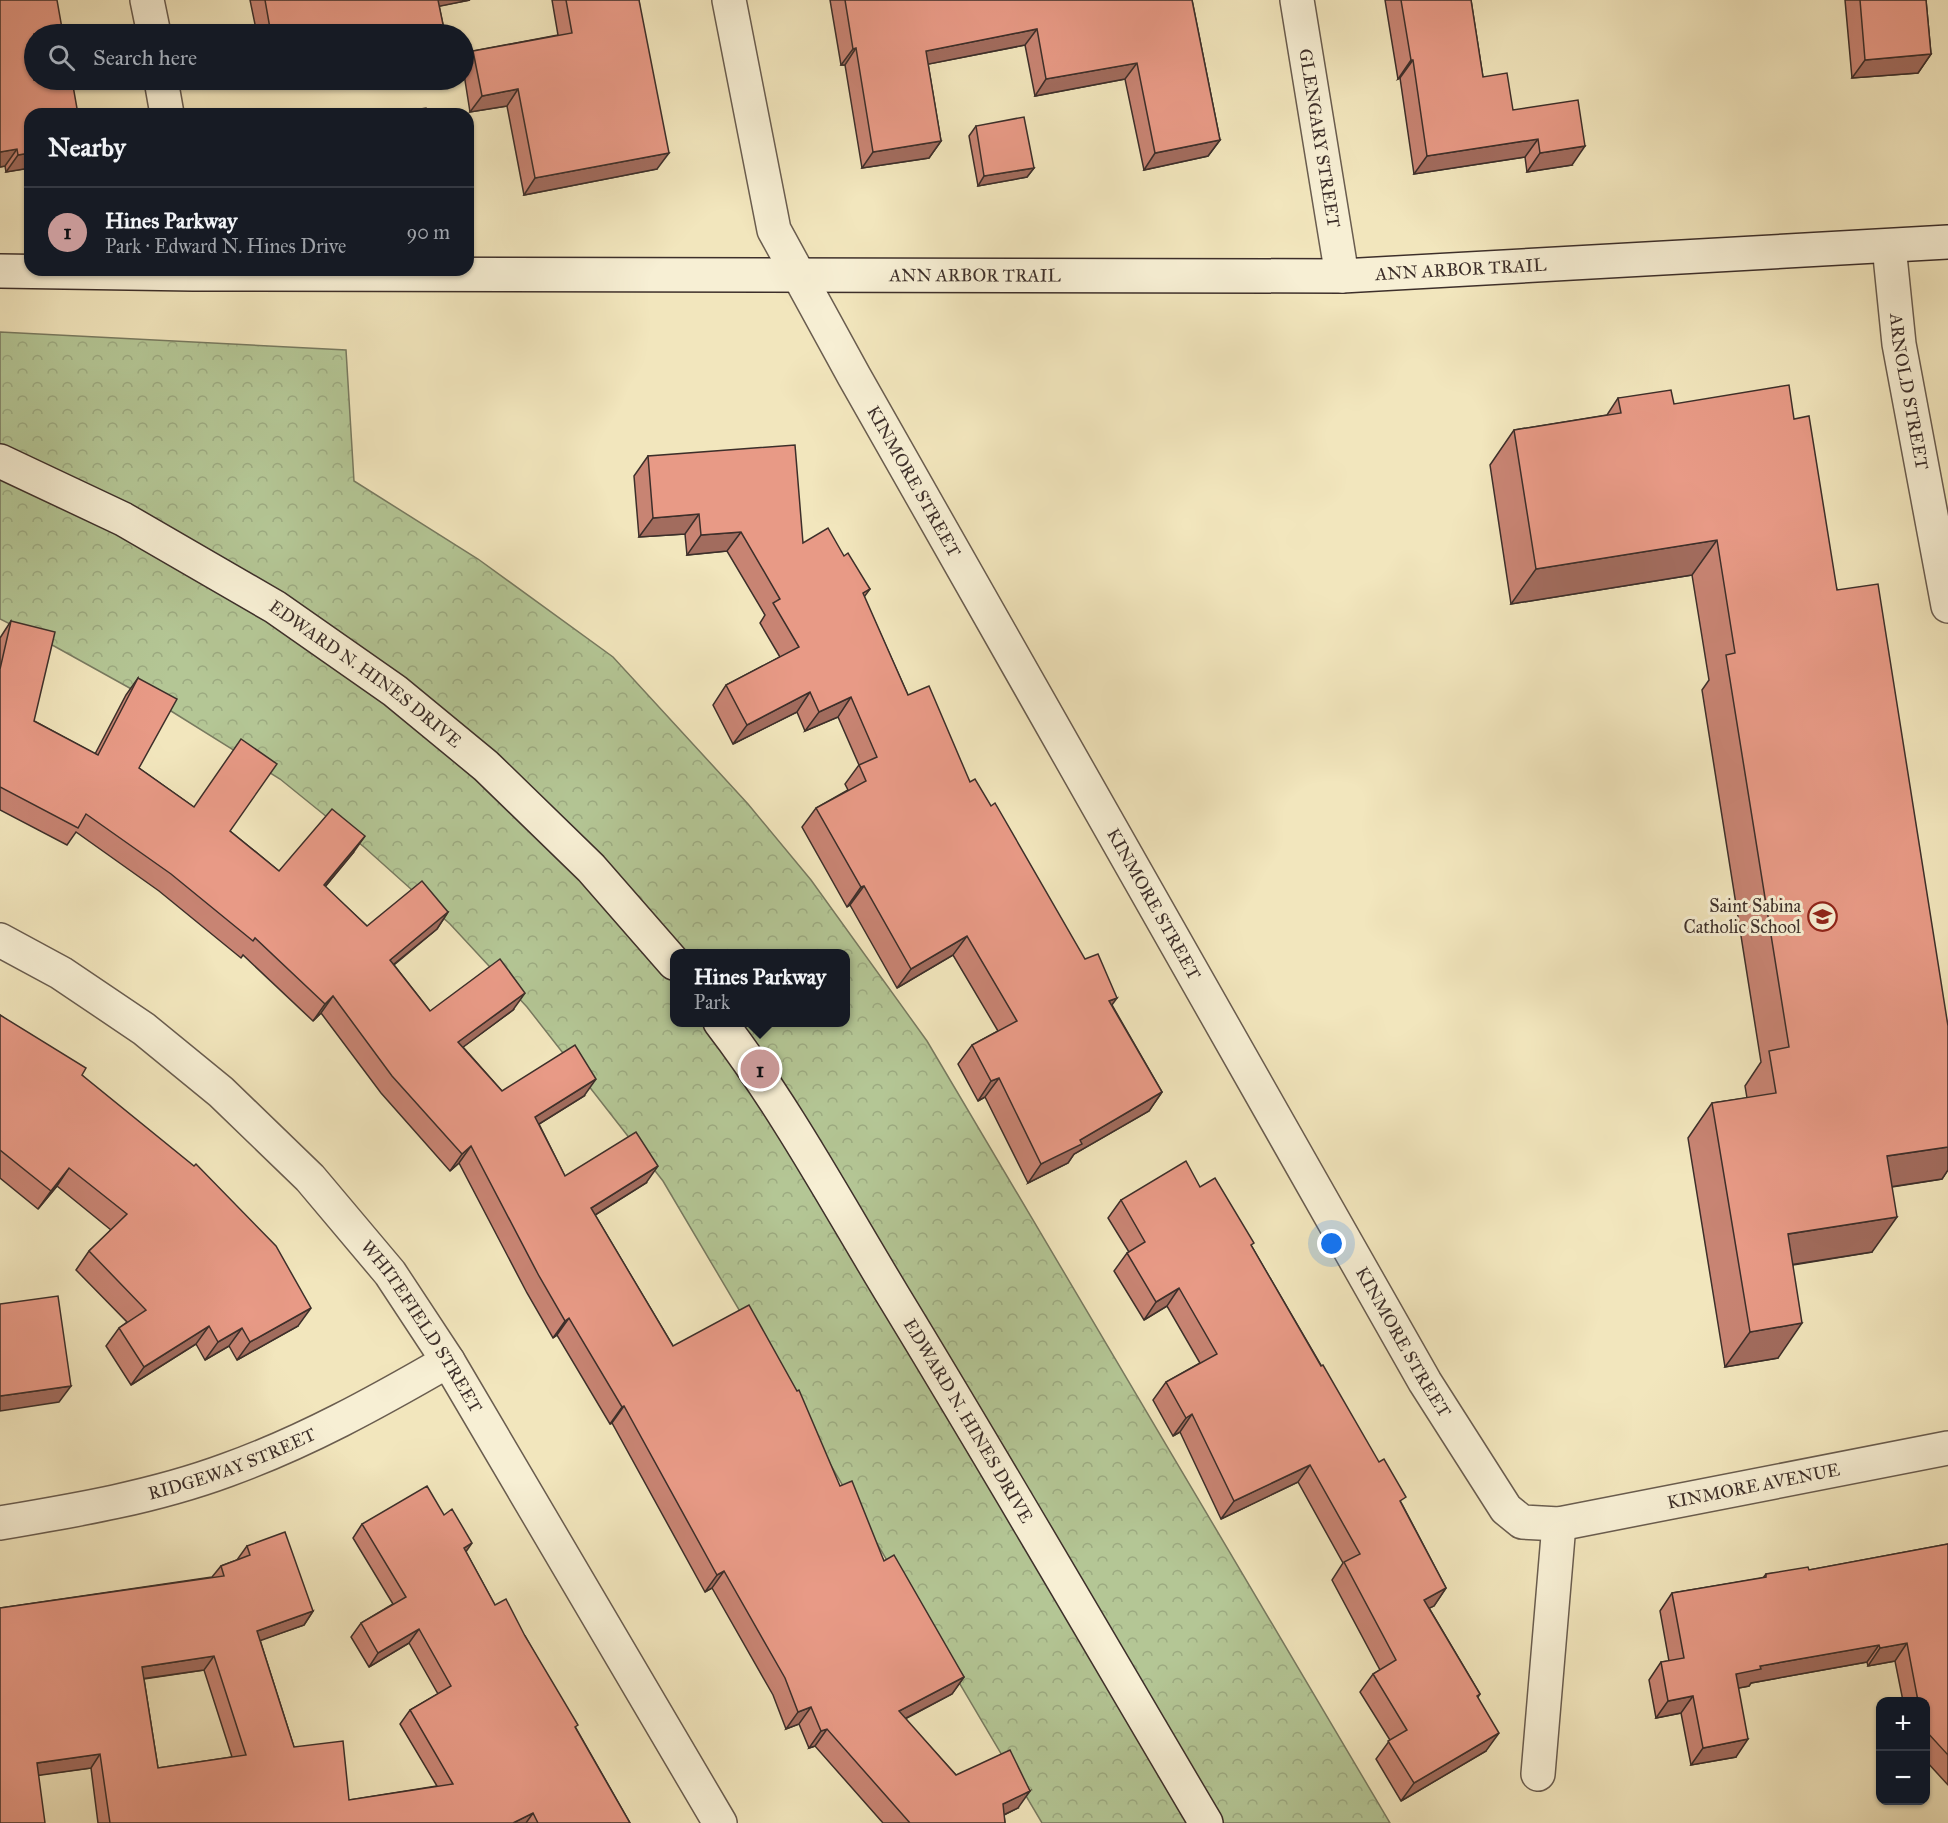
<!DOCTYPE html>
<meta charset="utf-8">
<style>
body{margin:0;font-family:"IM FELL Great Primer",serif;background:#242831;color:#f1f3f6}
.controls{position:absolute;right:18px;bottom:18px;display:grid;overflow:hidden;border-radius:12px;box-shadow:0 2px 4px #0004}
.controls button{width:54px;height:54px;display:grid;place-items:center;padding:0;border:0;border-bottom:2px solid #363941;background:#171b24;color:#f1f3f6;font:30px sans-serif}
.you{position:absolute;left:1332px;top:1244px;width:21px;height:21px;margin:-15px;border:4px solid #fff;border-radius:50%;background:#1a73e8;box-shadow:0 0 0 9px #1a73e833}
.badge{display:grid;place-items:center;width:39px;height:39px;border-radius:50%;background:#c59692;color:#111;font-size:20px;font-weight:700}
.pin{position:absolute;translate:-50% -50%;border:3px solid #fff;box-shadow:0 2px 6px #0006}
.popup{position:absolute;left:670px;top:949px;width:180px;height:78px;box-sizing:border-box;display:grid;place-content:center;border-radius:12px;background:#171b24;filter:drop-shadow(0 2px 4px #0005);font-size:20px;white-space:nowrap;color:#9ea1a6}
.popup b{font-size:22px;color:#f1f3f6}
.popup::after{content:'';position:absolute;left:50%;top:100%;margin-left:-12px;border:12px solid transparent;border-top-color:#171b24}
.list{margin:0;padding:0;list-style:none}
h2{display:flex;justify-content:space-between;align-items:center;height:78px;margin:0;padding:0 24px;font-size:26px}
h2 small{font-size:20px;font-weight:400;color:#9ea1a6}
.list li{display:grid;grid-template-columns:39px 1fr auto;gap:18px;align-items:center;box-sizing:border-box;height:90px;padding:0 24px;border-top:2px solid #363941}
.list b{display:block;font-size:22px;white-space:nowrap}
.list p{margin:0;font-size:20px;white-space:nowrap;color:#9ea1a6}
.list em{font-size:20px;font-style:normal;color:#9ea1a6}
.icon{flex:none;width:33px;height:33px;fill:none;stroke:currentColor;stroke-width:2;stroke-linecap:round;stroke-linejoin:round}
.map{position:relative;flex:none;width:1948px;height:1823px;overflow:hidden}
.search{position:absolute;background:#171b24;box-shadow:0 2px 4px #0004;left:24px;top:24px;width:450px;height:66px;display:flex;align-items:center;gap:15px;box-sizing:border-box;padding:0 21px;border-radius:33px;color:#9ea1a6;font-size:22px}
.panel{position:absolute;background:#171b24;box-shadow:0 2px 4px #0004;left:24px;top:108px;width:450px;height:168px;border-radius:18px}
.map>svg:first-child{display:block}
.park{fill:url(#park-crowns);stroke:#787a60;stroke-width:1.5;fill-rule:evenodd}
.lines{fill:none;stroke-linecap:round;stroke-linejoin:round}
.street-casing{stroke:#6a5d4f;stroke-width:36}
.secondary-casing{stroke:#3d2f2a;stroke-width:36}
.street{stroke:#f7efd4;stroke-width:33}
.secondary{stroke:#f7efd4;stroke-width:33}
.wall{fill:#c88473;stroke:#3d2f2a;stroke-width:1.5;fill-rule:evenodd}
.shaded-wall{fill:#a26c5e;stroke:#3d2f2a;stroke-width:1.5}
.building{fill:#e89a86;stroke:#3d2f2a;stroke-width:1.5;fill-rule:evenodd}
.labels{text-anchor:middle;stroke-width:6;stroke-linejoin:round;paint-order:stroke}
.street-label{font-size:18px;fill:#3d2f2a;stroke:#f7efd4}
.poi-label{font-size:18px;fill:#3d2f2a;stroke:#f7efd4;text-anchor:end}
</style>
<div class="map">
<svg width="1948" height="1823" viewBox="0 0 1948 1823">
<defs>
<pattern id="park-crowns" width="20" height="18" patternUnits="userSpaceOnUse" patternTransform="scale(1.5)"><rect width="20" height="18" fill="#b4c695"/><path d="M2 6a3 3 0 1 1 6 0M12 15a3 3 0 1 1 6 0" fill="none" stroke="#9caa81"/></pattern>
</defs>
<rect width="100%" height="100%" fill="#f2e6bd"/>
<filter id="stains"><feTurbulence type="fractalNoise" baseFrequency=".00333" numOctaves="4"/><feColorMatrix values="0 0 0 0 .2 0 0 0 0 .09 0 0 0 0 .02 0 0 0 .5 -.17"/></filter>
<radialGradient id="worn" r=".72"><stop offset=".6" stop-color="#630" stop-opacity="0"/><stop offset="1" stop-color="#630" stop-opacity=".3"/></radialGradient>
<!-- park -->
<path class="park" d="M 0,332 L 346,350 L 354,481 L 478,559 L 613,657 L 748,804 L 811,880 L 927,1041 L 1390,1823 L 1042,1823 L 663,1181 L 527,1007 L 450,924 L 364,847 L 280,779 L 171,711 L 54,646 L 0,619 ZM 674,954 L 846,954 L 846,1022 L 674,1022 Z"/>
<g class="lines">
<defs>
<g id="street">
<path d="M 147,0 L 154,34"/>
<path id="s1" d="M 729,0 L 774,230 L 854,376 L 1425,1382 L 1506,1509 L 1522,1522 L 1559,1524 L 1948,1448"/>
<path id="s2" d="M 1297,0 L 1342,276"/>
<path d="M 161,80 L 167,114"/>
<path id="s3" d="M 1889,246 L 1899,344 L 1948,606"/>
<path id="s4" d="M 0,940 L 61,973 L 144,1029 L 221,1092 L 310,1178 L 390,1273 L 448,1361 L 720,1823"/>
<path id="s5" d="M 0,1523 C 77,1510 154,1497 227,1470 C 305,1442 377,1402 448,1361"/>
<path d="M 1538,1774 L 1559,1524"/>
</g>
<g id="secondary">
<path id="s6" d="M 0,271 L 193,274 L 1342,276 L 1948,242"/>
<path id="s7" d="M 0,461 L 123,519 L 275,607 L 395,691 L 486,766 L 591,868 L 674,963"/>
<path id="s8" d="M 720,1022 C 786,1108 838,1205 894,1297 C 1000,1471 1102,1647 1206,1823"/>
</g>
</defs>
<!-- street casing -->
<use href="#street" class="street-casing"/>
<!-- secondary casing -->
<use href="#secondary" class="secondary-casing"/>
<!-- street -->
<use href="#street" class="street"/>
<!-- secondary -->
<use href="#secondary" class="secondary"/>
</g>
<!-- wall -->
<g class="wall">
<path d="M 0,0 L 30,168 L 6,172 L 5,166 L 0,167 Z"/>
<path d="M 250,0 L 470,0 L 439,6 L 445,34 L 257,34 Z"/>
<path d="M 552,0 L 639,0 L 657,169 L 524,195 L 507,106 L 470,112 L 464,74 L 464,65 L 473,51 L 558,35 Z"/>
<path d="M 830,0 L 1192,0 L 1220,140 L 1208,156 L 1144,170 L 1125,79 L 1035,96 L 1025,45 L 928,64 L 941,141 L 929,158 L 862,168 L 845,65 L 841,65 Z"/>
<path d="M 1385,0 L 1471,0 L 1483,77 L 1513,110 L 1572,165 L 1527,172 L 1525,157 L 1414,174 L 1400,78 L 1398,79 Z"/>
<path d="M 1845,0 L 1926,0 L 1931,54 L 1918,73 L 1852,78 Z"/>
<path d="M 265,80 L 313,80 L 267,88 Z"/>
<path d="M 976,126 L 1034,168 L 1027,177 L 978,186 L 969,136 Z"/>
<path d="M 1618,398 L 1674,404 L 1794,419 L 1837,590 L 1948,1026 L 1948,1170 L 1942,1179 L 1892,1187 L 1872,1252 L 1793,1265 L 1778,1358 L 1725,1367 L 1688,1138 L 1712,1103 L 1747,1098 L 1745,1086 L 1761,1062 L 1702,690 L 1709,680 L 1692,575 L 1511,604 L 1490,465 L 1514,430 L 1607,415 Z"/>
<path d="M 648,456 L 803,543 L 844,556 L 870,589 L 864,597 L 908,695 L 970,782 L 1112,1005 L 1162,1092 L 1149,1111 L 1074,1154 L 1068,1163 L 1028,1183 L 985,1097 L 978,1101 L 958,1064 L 972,1045 L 998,1031 L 953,955 L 897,988 L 850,905 L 847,907 L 802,827 L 816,808 L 848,790 L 845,784 L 859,765 L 838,717 L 805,731 L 797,712 L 733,744 L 713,705 L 726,685 L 780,657 L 760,623 L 765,615 L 727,551 L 687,555 L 685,534 L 639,537 L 634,476 Z"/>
<path d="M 11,621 L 34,721 L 95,754 L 126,695 L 138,678 L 139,768 L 194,807 L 230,831 L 279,871 L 353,853 L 325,887 L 367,926 L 448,912 L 437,929 L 394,965 L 430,1011 L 513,1010 L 463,1047 L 502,1091 L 584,1096 L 539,1124 L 565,1176 L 646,1183 L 595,1215 L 673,1346 L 840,1486 L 884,1561 L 964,1677 L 952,1694 L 905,1719 L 956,1775 L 1018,1808 L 1004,1815 L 1005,1823 L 883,1823 L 815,1746 L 809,1748 L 799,1724 L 786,1729 L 773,1695 L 712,1588 L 705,1592 L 612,1423 L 610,1424 L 557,1335 L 553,1338 L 527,1293 L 459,1163 L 450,1171 L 381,1093 L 321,1013 L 313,1021 L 243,955 L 241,958 L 159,891 L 76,832 L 67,845 L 0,810 L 0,638 Z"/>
<path d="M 0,1015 L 82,1075 L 298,1326 L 237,1360 L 229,1346 L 205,1360 L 196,1344 L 131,1385 L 106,1346 L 119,1328 L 127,1322 L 76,1270 L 89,1251 L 111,1230 L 57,1186 L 38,1209 L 0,1178 Z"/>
<path d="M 1200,1187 L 1252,1247 L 1402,1504 L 1446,1588 L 1434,1606 L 1429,1608 L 1480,1694 L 1478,1697 L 1486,1751 L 1401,1801 L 1376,1759 L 1390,1740 L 1360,1692 L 1373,1674 L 1380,1670 L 1332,1580 L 1343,1563 L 1298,1482 L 1221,1519 L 1180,1432 L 1173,1436 L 1153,1400 L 1166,1382 L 1200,1363 L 1167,1306 L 1144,1320 L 1114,1271 L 1127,1253 L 1129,1252 L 1108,1218 L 1121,1200 Z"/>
<path d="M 362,1524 L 466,1552 L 495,1605 L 525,1636 L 576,1728 L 630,1823 L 98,1823 L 91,1768 L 38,1775 L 0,1608 L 212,1577 L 221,1566 L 237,1560 L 247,1546 L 313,1611 L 304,1625 L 260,1640 L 294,1747 L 349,1800 L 437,1786 L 400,1724 L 410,1710 L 438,1694 L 409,1643 L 369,1667 L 351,1637 L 361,1623 L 393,1604 L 353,1538 ZM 204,1670 L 232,1757 L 158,1768 L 144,1679 Z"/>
<path d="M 1948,1544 L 1948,1785 L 1926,1761 L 1926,1701 L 1903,1701 L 1895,1661 L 1868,1666 L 1867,1662 L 1751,1683 L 1749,1686 L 1738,1688 L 1736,1757 L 1691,1765 L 1681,1713 L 1656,1718 L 1649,1680 L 1661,1662 L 1669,1661 L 1660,1611 L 1672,1593 L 1763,1578 L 1766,1574 L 1809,1570 Z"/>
</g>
<!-- shaded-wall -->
<g class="shaded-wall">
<path d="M 432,0 L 470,0 L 426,9 Z"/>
<path d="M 1037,29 L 1025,45 L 914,67 L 926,51 Z"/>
<path d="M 856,48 L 845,65 L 841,65 L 853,49 Z"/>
<path d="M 1931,54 L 1918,73 L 1852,78 L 1865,60 Z"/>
<path d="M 1411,60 L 1413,60 L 1400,78 L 1398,79 Z"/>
<path d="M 1137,63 L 1125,79 L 1035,96 L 1046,79 Z"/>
<path d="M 272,80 L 313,80 L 267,88 Z"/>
<path d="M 518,89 L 507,106 L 470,112 L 482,96 Z"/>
<path d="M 1538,139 L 1525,157 L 1414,174 L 1427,156 Z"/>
<path d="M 1220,140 L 1208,156 L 1144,170 L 1155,153 Z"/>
<path d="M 941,141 L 929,158 L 862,168 L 873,152 Z"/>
<path d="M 1585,146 L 1572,165 L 1527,172 L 1540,153 Z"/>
<path d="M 17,149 L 5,166 L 0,167 L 0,152 Z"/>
<path d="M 30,153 L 30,168 L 6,172 L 18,155 Z"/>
<path d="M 669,153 L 657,169 L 524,195 L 535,178 Z"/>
<path d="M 1034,168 L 1027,177 L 978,186 L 984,176 Z"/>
<path d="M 699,514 L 685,534 L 639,537 L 653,518 Z"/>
<path d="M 741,532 L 727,551 L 687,555 L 701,535 Z"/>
<path d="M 1717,540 L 1692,575 L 1511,604 L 1536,569 Z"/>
<path d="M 810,692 L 797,712 L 733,744 L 747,725 Z"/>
<path d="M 851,697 L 838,717 L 805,731 L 819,712 Z"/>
<path d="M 365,836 L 353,853 L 312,902 L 324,885 Z"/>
<path d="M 864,886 L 850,905 L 847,907 L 861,887 Z"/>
<path d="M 448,912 L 437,929 L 378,977 L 390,960 Z"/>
<path d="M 967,936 L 953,955 L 897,988 L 911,969 Z"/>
<path d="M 525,993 L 513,1010 L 447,1059 L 458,1042 Z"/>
<path d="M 333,996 L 321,1013 L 313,1021 L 325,1004 Z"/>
<path d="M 1117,998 L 1103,1017 L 1109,1001 Z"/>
<path d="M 999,1078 L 985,1097 L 978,1101 L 991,1081 Z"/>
<path d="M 596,1079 L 584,1096 L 523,1134 L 535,1117 Z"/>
<path d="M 1162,1092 L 1149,1111 L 1074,1154 L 1068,1163 L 1028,1183 L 1041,1164 L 1080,1140 Z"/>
<path d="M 471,1146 L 459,1163 L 450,1171 L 462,1154 Z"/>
<path d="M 1948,1147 L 1948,1170 L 1942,1179 L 1863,1191 L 1887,1156 Z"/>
<path d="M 658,1166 L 646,1183 L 579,1225 L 591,1208 Z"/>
<path d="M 69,1168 L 57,1186 L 38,1209 L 51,1191 Z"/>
<path d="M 1897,1217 L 1872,1252 L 1763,1269 L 1788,1234 Z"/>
<path d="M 1179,1288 L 1167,1306 L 1144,1320 L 1156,1302 Z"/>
<path d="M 311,1308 L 298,1326 L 237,1360 L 250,1342 Z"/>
<path d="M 569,1318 L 557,1335 L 553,1338 L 565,1321 Z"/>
<path d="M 1802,1323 L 1778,1358 L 1725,1367 L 1750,1332 Z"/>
<path d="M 209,1326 L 196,1344 L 131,1385 L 144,1367 Z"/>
<path d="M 242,1328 L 229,1346 L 205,1360 L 218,1342 Z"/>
<path d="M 71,1386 L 59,1402 L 0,1411 L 0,1396 Z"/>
<path d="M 624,1406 L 612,1423 L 610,1424 L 622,1407 Z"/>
<path d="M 1192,1414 L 1180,1432 L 1173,1436 L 1186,1418 Z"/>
<path d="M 1310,1465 L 1298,1482 L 1221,1519 L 1234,1501 Z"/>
<path d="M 472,1543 L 463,1556 L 464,1548 Z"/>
<path d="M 724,1571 L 712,1588 L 705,1592 L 717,1575 Z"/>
<path d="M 1446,1588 L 1434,1606 L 1411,1617 L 1424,1600 Z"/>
<path d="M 313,1611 L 304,1625 L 248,1645 L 257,1631 Z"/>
<path d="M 419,1629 L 409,1643 L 369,1667 L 378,1653 Z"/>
<path d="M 1907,1643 L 1895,1661 L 1868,1666 L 1880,1648 Z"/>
<path d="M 1879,1645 L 1867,1662 L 1751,1683 L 1749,1686 L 1724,1691 L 1736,1674 L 1760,1666 Z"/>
<path d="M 214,1656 L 204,1670 L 133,1680 L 142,1667 Z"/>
<path d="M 964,1677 L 952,1694 L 887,1728 L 899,1711 Z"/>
<path d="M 1693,1696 L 1681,1713 L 1656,1718 L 1668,1701 Z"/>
<path d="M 811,1707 L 799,1724 L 786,1729 L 798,1712 Z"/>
<path d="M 827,1729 L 815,1746 L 809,1748 L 821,1731 Z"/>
<path d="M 1499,1733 L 1486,1751 L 1401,1801 L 1414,1783 Z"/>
<path d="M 1748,1739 L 1736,1757 L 1691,1765 L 1703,1748 Z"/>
<path d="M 100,1754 L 91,1768 L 27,1777 L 37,1763 Z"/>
<path d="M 1030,1791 L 1018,1808 L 991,1821 L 1003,1804 Z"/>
<path d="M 533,1813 L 526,1823 L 513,1823 Z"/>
</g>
<!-- building -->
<g class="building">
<path d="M 0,0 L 57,0 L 63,34 L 34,34 L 34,80 L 72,80 L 78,114 L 30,114 L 30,153 L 18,155 L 17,149 L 0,152 Z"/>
<path d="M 265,0 L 438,0 L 445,34 L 271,34 Z"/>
<path d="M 566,0 L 639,0 L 669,153 L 535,178 L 518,89 L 482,96 L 473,51 L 572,33 Z"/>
<path d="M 845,0 L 1192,0 L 1220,140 L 1155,153 L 1137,63 L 1046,79 L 1037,29 L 926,51 L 941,141 L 873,152 L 856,48 L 853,49 Z"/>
<path d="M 1401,0 L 1471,0 L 1483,77 L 1507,73 L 1513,110 L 1578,100 L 1585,146 L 1540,153 L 1538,139 L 1427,156 L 1413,60 L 1411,60 Z"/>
<path d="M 1860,0 L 1926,0 L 1931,54 L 1865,60 Z"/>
<path d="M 426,108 L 427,114 L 389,114 Z"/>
<path d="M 1024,117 L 1034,168 L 984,176 L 976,126 Z"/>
<path d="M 1789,385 L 1794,419 L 1809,416 L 1837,590 L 1878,584 L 1948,1026 L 1948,1147 L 1887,1156 L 1897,1217 L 1788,1234 L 1802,1323 L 1750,1332 L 1712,1103 L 1776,1093 L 1769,1051 L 1789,1047 L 1726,655 L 1735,653 L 1717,540 L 1536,569 L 1514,430 L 1621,413 L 1618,398 L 1671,390 L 1674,404 Z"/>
<path d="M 795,445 L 803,543 L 828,528 L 844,556 L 848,553 L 870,589 L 863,593 L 908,695 L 929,686 L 970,782 L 975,779 L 991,806 L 995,803 L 1085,959 L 1098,954 L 1117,998 L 1109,1001 L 1162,1092 L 1080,1140 L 1082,1144 L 1041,1164 L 999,1078 L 991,1081 L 972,1045 L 1017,1021 L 967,936 L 911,969 L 864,886 L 861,887 L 816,808 L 866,781 L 859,765 L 877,757 L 851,697 L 819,712 L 810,692 L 747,725 L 726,685 L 799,647 L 773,603 L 780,599 L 741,532 L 701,535 L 699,514 L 653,518 L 648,456 Z"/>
<path d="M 11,621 L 55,632 L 34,721 L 98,755 L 138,678 L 177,699 L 139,768 L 194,807 L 241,739 L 277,764 L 230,831 L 279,871 L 332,809 L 365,836 L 324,885 L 367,926 L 422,881 L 448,912 L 390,960 L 430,1011 L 500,959 L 525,993 L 458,1042 L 502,1091 L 575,1045 L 596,1079 L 535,1117 L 565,1176 L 636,1132 L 658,1166 L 591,1208 L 673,1346 L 749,1305 L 797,1391 L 799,1390 L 840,1486 L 852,1481 L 884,1561 L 894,1555 L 964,1677 L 899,1711 L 956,1775 L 1010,1750 L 1030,1791 L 1003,1804 L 1005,1823 L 910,1823 L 827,1729 L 821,1731 L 811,1707 L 798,1712 L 785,1678 L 724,1571 L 717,1575 L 624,1406 L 622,1407 L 569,1318 L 565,1321 L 539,1276 L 471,1146 L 462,1154 L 392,1076 L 333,996 L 325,1004 L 255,938 L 253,941 L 171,874 L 86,814 L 78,828 L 0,787 L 0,669 Z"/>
<path d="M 0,1015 L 86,1068 L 82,1075 L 194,1166 L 196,1164 L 276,1246 L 311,1308 L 250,1342 L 242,1328 L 218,1342 L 209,1326 L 144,1367 L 119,1328 L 146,1310 L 89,1251 L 127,1214 L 69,1168 L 51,1191 L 0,1150 Z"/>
<path d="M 1186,1161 L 1200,1187 L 1215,1178 L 1254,1243 L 1251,1245 L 1321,1366 L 1323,1365 L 1379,1462 L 1384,1459 L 1406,1497 L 1400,1501 L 1446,1588 L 1424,1600 L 1480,1694 L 1477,1696 L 1499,1733 L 1414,1783 L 1388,1741 L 1407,1730 L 1373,1674 L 1396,1660 L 1344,1562 L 1360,1554 L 1310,1465 L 1234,1501 L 1192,1414 L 1186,1418 L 1166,1382 L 1217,1354 L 1179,1288 L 1156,1302 L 1127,1253 L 1145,1242 L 1121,1200 Z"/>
<path d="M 58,1296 L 71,1386 L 0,1396 L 0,1304 Z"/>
<path d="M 427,1486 L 444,1515 L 452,1509 L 472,1543 L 464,1548 L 495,1605 L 506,1599 L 525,1636 L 578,1725 L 575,1727 L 630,1823 L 538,1823 L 533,1813 L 513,1823 L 110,1823 L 100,1754 L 37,1763 L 45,1823 L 0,1823 L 0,1608 L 224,1576 L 221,1566 L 250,1555 L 247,1546 L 285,1532 L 313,1611 L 257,1631 L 294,1747 L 343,1741 L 349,1800 L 453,1784 L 410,1710 L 451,1686 L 419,1629 L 378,1653 L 361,1623 L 406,1597 L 362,1524 ZM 214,1656 L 246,1755 L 158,1768 L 142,1667 Z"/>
<path d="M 1948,1544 L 1948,1755 L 1926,1731 L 1926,1701 L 1918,1701 L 1907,1643 L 1880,1648 L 1879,1645 L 1760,1666 L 1761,1669 L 1736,1674 L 1748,1739 L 1703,1748 L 1693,1696 L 1668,1701 L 1661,1662 L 1684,1658 L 1672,1593 L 1766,1577 L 1766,1574 L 1808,1567 L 1809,1570 Z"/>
</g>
<!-- icons -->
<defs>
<symbol id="school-ring" viewBox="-11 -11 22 22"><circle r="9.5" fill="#f7efd4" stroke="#8f2418" stroke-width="1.5"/><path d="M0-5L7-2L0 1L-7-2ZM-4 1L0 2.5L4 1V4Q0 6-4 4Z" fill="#8f2418"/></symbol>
</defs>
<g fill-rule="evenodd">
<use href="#school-ring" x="1806" y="900" width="33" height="33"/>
</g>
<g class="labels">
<!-- street labels -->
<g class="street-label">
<text dy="6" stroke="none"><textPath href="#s2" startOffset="140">GLENGARY STREET</textPath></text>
<text dy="6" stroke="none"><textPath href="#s6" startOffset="1461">ANN ARBOR TRAIL</textPath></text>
<text dy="6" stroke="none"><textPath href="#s6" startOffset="975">ANN ARBOR TRAIL</textPath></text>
<text dy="6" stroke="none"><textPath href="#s3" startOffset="147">ARNOLD STREET</textPath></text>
<text dy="6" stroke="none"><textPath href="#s1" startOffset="522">KINMORE STREET</textPath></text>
<text dy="6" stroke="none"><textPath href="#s7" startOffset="424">EDWARD N. HINES DRIVE</textPath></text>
<text dy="6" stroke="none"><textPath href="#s1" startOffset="1008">KINMORE STREET</textPath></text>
<text dy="6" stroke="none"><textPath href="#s4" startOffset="579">WHITEFIELD STREET</textPath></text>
<text dy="6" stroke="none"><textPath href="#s1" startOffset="1512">KINMORE STREET</textPath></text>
<text dy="6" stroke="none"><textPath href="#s8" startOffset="470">EDWARD N. HINES DRIVE</textPath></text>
<text dy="6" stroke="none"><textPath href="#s5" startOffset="240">RIDGEWAY STREET</textPath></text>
<text dy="6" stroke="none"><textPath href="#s1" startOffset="1964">KINMORE AVENUE</textPath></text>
</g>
<!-- poi labels -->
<g class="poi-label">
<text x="1801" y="912">Saint Sabina<tspan x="1801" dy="21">Catholic School</tspan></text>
</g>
</g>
<rect width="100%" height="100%" filter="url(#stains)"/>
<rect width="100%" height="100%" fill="url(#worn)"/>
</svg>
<div class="controls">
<button>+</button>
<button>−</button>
</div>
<div class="you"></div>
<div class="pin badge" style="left:760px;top:1069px">1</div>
<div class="popup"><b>Hines Parkway</b>Park</div>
<div class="search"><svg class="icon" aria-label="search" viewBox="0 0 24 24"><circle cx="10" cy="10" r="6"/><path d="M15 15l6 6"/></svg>Search here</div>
<section class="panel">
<h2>Nearby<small></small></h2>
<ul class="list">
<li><span class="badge">1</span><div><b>Hines Parkway</b><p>Park · Edward N. Hines Drive</p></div><em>90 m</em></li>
</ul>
</section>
</div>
